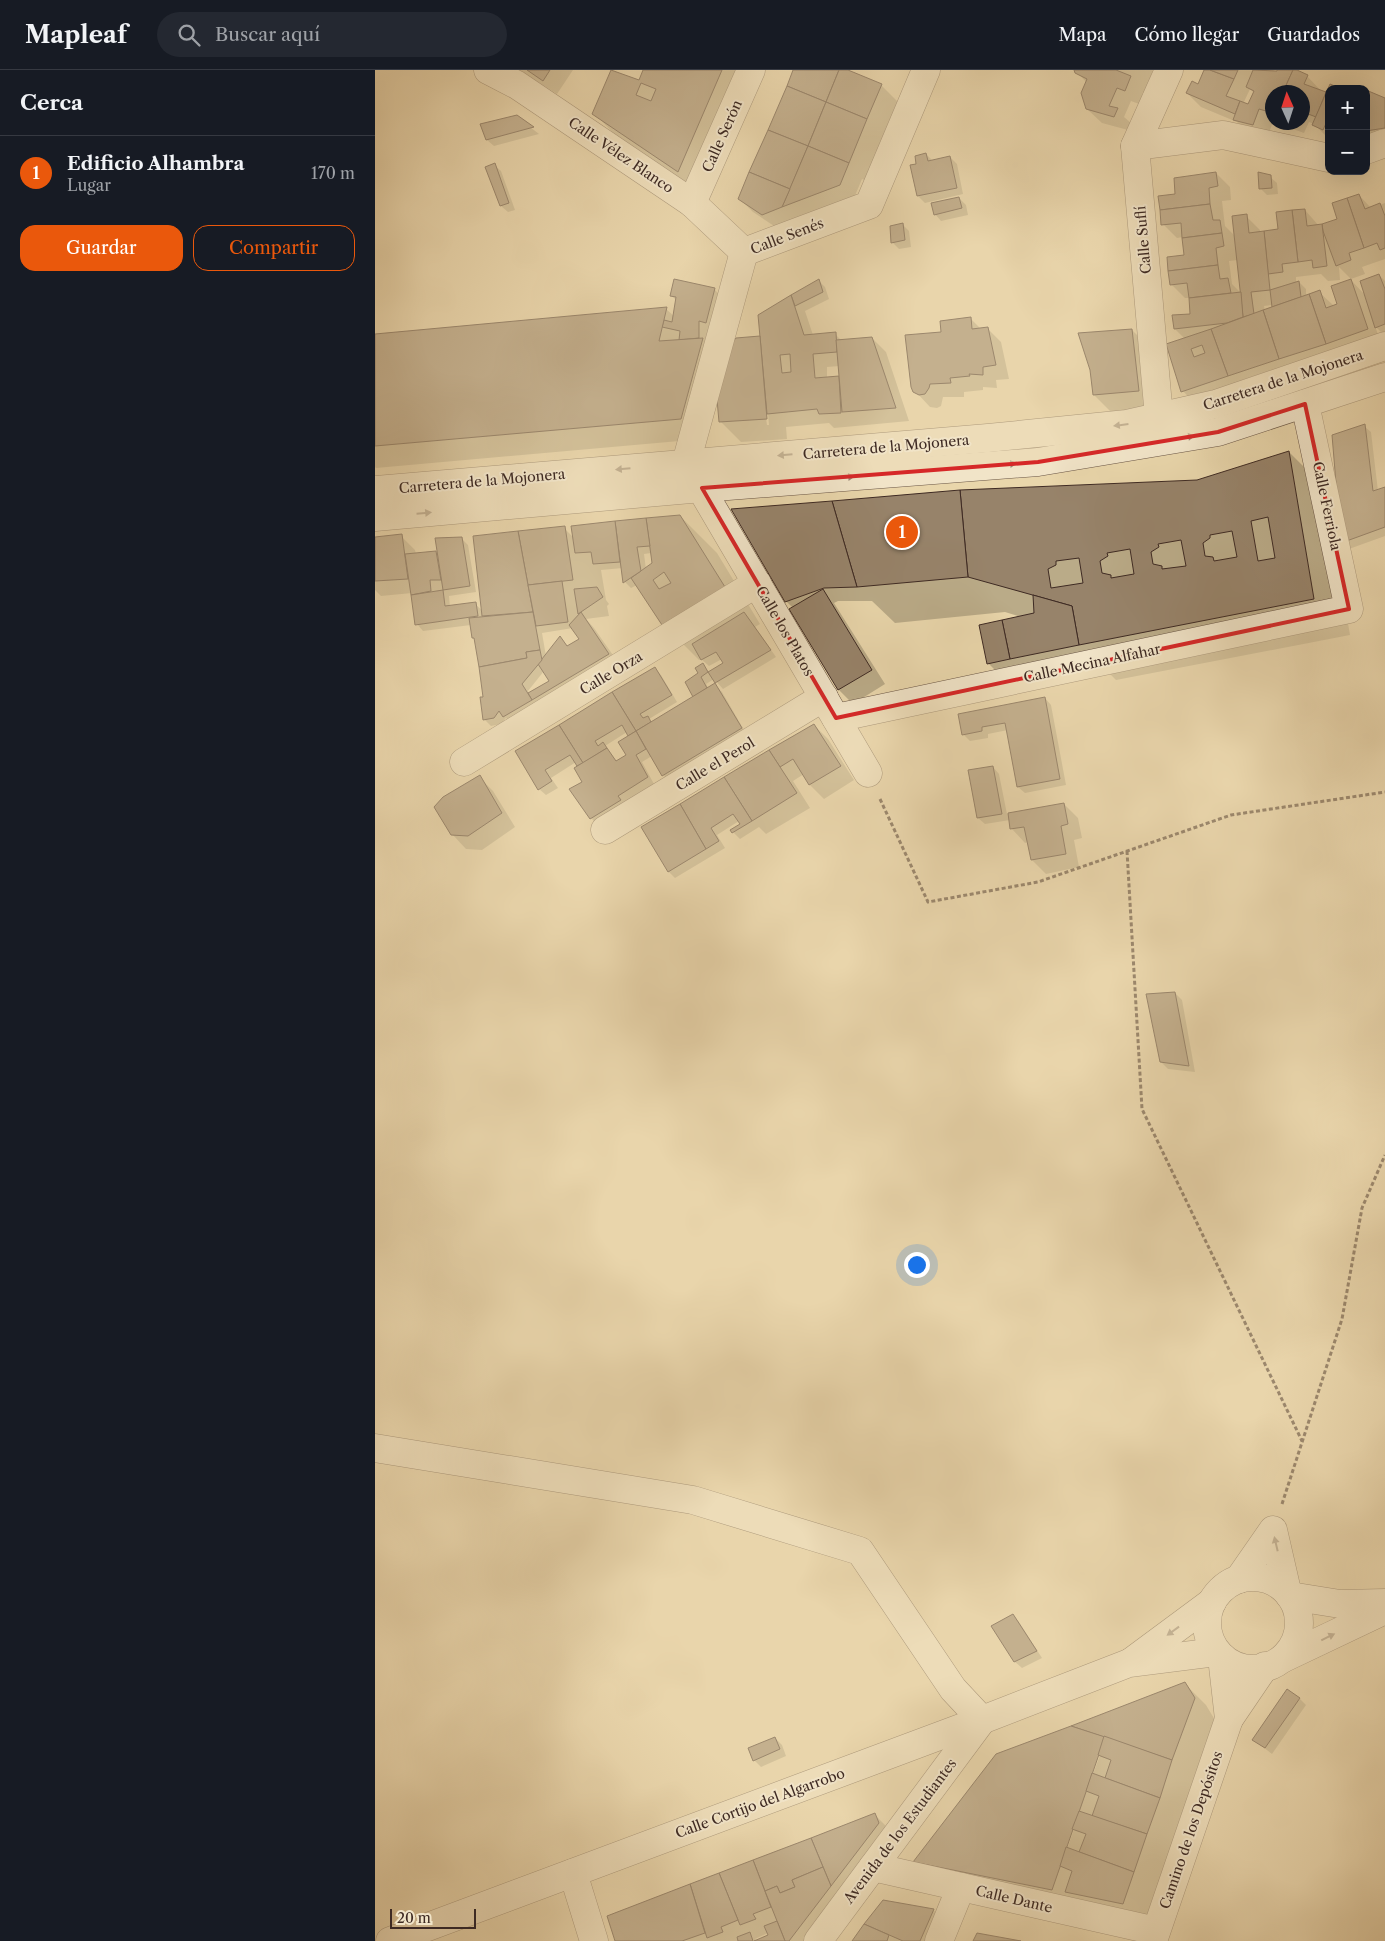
<!DOCTYPE html>
<html lang="es">
<meta charset="utf-8">
<style>
body{margin:0;font-family:"Libre Caslon Text",serif;background:#242831;color:#f1f3f6}
.controls{position:absolute;right:15px;top:15px;display:grid;overflow:hidden;border-radius:10px;box-shadow:0 5px 20px #0002}
.controls button{width:45px;height:45px;display:grid;place-items:center;padding:0;border:0;border-bottom:1px solid #363941;background:#171b24;color:#f1f3f6;font:25px sans-serif}
.compass{position:absolute;left:890px;top:15px;width:45px;height:45px;border-radius:50%;background:#171b24;box-shadow:0 5px 20px #0002;rotate:357deg}
.scale{position:absolute;left:15px;bottom:12px;width:86px;box-sizing:border-box;padding-left:5px;border:2px solid #3e2a23;border-top:0;font-size:14px;line-height:18px;white-space:nowrap;color:#3e2a23;-webkit-text-stroke:4px #f1e4c8;paint-order:stroke}
.you{position:absolute;left:541px;top:1194px;width:18px;height:18px;margin:-12px;border:4px solid #fff;border-radius:50%;background:#1a73e8;box-shadow:0 0 0 8px #1a73e833}
.badge{display:grid;place-items:center;width:32px;height:32px;border-radius:50%;background:#ea580c;color:#fff;font-size:16px;font-weight:700}
.pin{position:absolute;translate:-50% -50%;border:2px solid #fff;box-shadow:0 1px 5px #0006}
.list{margin:0;padding:0;list-style:none}
h2{display:flex;justify-content:space-between;align-items:center;height:65px;margin:0;padding:0 20px;font-size:21px}
h2 small{font-size:16px;font-weight:400;color:#9ea1a6}
.list li{display:grid;grid-template-columns:32px 1fr auto;gap:15px;align-items:center;box-sizing:border-box;height:75px;padding:0 20px;border-top:1px solid #363941}
.list b{display:block;font-size:19px;white-space:nowrap}
.list p{margin:0;font-size:16px;white-space:nowrap;color:#9ea1a6}
.list em{font-size:16px;font-style:normal;color:#9ea1a6}
.actions{display:flex;gap:10px;padding:15px 20px}
.actions a{flex:1;padding:11px 0;border:1px solid #ea580c;border-radius:15px;text-align:center;font-size:18px;color:#ea580c}
.actions .main{background:#ea580c;color:#fff}
.icon{flex:none;width:28px;height:28px;fill:none;stroke:currentColor;stroke-width:2;stroke-linecap:round;stroke-linejoin:round}
.map{position:relative;flex:none;width:1010px;height:1871px;overflow:hidden}
header{display:flex;align-items:center;gap:30px;box-sizing:border-box;height:70px;padding:0 25px;background:#171b24;border-bottom:1px solid #363941}
header strong{font-size:24px}
nav{display:flex;gap:28px;margin-inline-start:auto;font-size:18px}
.search{width:350px;height:45px;background:#242831;display:flex;align-items:center;gap:12px;box-sizing:border-box;padding:0 18px;border-radius:28px;color:#9ea1a6;font-size:19px}
main{display:flex}
aside{flex:1;background:#171b24}
.map>svg:first-child{display:block}
.shadow{fill:#0003;fill-rule:evenodd}
.building{fill:#97836a;stroke:#3e2a23;fill-rule:evenodd}
.lines{fill:none;stroke-linecap:round;stroke-linejoin:round}
.minor-casing{stroke:#695545;stroke-width:29}
.path{stroke:#3e2a23;stroke-width:3;stroke-dasharray:4 2.5;stroke-linecap:butt}
.minor{stroke:#f1e4c8;stroke-width:28}
.oneway{fill:#988776}
.marked{fill:none;stroke:#d62828;stroke-width:4;stroke-linejoin:round}
.labels{text-anchor:middle;stroke-width:4;stroke-linejoin:round;paint-order:stroke}
.street-label{font-size:14px;fill:#3e2a23;stroke:#f1e4c8}
</style>
<header>
<strong>Mapleaf</strong>
<div class="search"><svg class="icon" aria-label="search" viewBox="0 0 24 24"><circle cx="10" cy="10" r="6"/><path d="M15 15l6 6"/></svg>Buscar aquí</div>
<nav><a>Mapa</a><a>Cómo llegar</a><a>Guardados</a></nav>
</header>
<main>
<aside>
<h2>Cerca<small></small></h2>
<ul class="list">
<li><span class="badge">1</span><div><b>Edificio Alhambra</b><p>Lugar</p></div><em>170 m</em></li>
</ul>
<div class="actions"><a class="main">Guardar</a><a>Compartir</a></div>
</aside>
<div class="map">
<svg width="1010" height="1871" viewBox="0 0 1010 1871">
<rect width="100%" height="100%" fill="#e9d6ab"/>
<filter id="stains"><feTurbulence type="fractalNoise" baseFrequency=".004" numOctaves="4"/><feColorMatrix values="0 0 0 0 .2 0 0 0 0 .09 0 0 0 0 .02 0 0 0 .5 -.17"/></filter>
<radialGradient id="worn" r=".72"><stop offset=".6" stop-color="#630" stop-opacity="0"/><stop offset="1" stop-color="#630" stop-opacity=".3"/></radialGradient>
<!-- shadow -->
<g class="shadow">
<path d="M 144,0 L 198,0 L 182,24 Z"/>
<path d="M 269,0 L 384,0 L 330,127 L 245,70 L 219,43 L 264,12 Z"/>
<path d="M 420,0 L 470,0 L 506,15 L 527,36 L 495,113 L 487,109 L 479,128 L 402,158 L 378,142 L 364,128 Z"/>
<path d="M 700,0 L 778,0 L 770,23 L 768,22 L 764,34 L 756,31 L 749,47 L 756,53 L 753,60 L 727,53 L 712,39 L 712,13 Z"/>
<path d="M 830,0 L 898,0 L 902,3 L 904,0 L 918,0 L 932,6 L 946,21 L 952,23 L 954,19 L 954,69 L 939,54 L 934,52 L 929,63 L 899,52 L 928,52 L 928,22 L 898,22 L 898,52 L 892,68 L 873,63 L 862,52 L 826,37 L 812,23 L 824,16 ZM 875,19 L 879,23 L 874,36 L 868,34 Z"/>
<path d="M 991,21 L 1010,29 L 1010,74 L 1004,74 L 994,64 L 991,65 Z"/>
<path d="M 141,46 L 164,64 L 119,76 L 112,70 L 107,55 Z"/>
<path d="M 551,84 L 558,91 L 575,87 L 582,94 L 588,124 L 550,133 L 543,126 L 542,95 Z"/>
<path d="M 119,95 L 126,101 L 140,140 L 133,142 L 126,136 Z"/>
<path d="M 841,103 L 855,117 L 856,130 L 847,131 L 849,148 L 850,156 L 861,167 L 871,146 L 885,160 L 885,162 L 905,160 L 930,140 L 944,156 L 964,150 L 984,125 L 996,138 L 1010,133 L 1010,189 L 987,197 L 990,204 L 976,209 L 964,197 L 965,210 L 953,211 L 946,204 L 921,207 L 921,213 L 924,212 L 931,219 L 931,226 L 944,222 L 958,235 L 964,235 L 976,210 L 990,225 L 1004,205 L 1010,211 L 1010,266 L 1000,256 L 1006,273 L 912,295 L 867,310 L 872,327 L 828,342 L 808,321 L 810,269 L 800,259 L 799,246 L 817,245 L 815,228 L 810,228 L 796,214 L 810,186 L 808,167 L 802,168 L 788,154 L 802,125 ZM 863,190 L 867,224 L 857,214 L 854,191 ZM 898,235 L 898,236 L 890,241 L 889,236 Z"/>
<path d="M 895,107 L 902,113 L 903,124 L 892,125 L 885,118 Z"/>
<path d="M 584,128 L 591,135 L 593,145 L 566,151 L 560,144 Z"/>
<path d="M 527,154 L 534,161 L 536,177 L 524,179 L 517,172 Z"/>
<path d="M 300,211 L 340,220 L 354,234 L 337,279 L 386,270 L 384,245 L 444,211 L 450,217 L 454,229 L 430,241 L 438,265 L 460,264 L 467,271 L 497,268 L 511,282 L 534,351 L 459,358 L 454,353 L 411,357 L 412,369 L 366,372 L 345,351 L 346,319 L 327,369 L 1,398 L 0,397 L 0,266 L 291,239 L 299,246 L 302,231 L 296,225 ZM 465,296 L 466,307 L 452,308 L 452,297 ZM 390,341 L 393,344 L 394,355 L 392,355 Z"/>
<path d="M 596,249 L 606,259 L 612,258 L 626,272 L 634,309 L 621,310 L 622,318 L 608,317 L 608,320 L 589,322 L 589,327 L 568,327 L 566,336 L 562,338 L 555,337 L 541,322 L 567,263 Z"/>
<path d="M 757,260 L 778,281 L 784,341 L 740,346 L 719,325 L 716,300 Z"/>
<path d="M 989,356 L 996,362 L 1003,421 L 1010,418 L 1010,466 L 974,479 L 967,472 Z"/>
<path d="M 914,382 L 950,418 L 975,565 L 741,610 L 712,581 L 620,600 L 613,593 L 646,547 L 630,542 L 520,553 L 497,531 L 463,531 L 459,533 L 510,614 L 478,634 L 464,620 L 416,540 L 418,538 L 411,531 L 358,440 L 823,411 Z"/>
<path d="M 305,446 L 342,483 L 385,554 L 380,557 L 401,587 L 348,619 L 339,609 L 331,614 L 334,619 L 340,615 L 347,622 L 372,665 L 295,712 L 288,705 L 277,686 L 267,692 L 279,714 L 249,733 L 223,755 L 216,748 L 209,712 L 201,692 L 176,708 L 183,718 L 171,725 L 164,719 L 142,681 L 279,598 L 286,605 L 302,632 L 274,649 L 277,653 L 320,627 L 328,595 L 334,602 L 350,593 L 347,589 L 334,596 L 326,589 L 324,590 L 288,554 L 262,515 L 256,518 L 250,512 L 248,498 L 226,500 L 231,530 L 234,534 L 232,536 L 234,546 L 211,549 L 219,558 L 247,598 L 136,653 L 131,648 L 126,654 L 116,656 L 109,649 L 109,628 L 101,571 L 98,568 L 96,555 L 48,561 L 42,554 L 37,523 L 6,526 L 0,520 L 0,468 L 26,466 L 40,480 L 41,484 L 60,482 L 64,486 L 86,468 L 93,475 L 101,522 L 74,526 L 75,537 L 100,534 L 108,541 L 100,467 L 189,458 L 199,468 L 197,457 ZM 276,483 L 278,494 L 271,499 L 269,484 ZM 198,558 L 205,570 L 194,577 L 185,568 L 171,586 L 167,563 ZM 169,601 L 175,611 L 154,624 L 153,621 ZM 252,662 L 255,666 L 253,685 L 242,692 L 230,676 Z"/>
<path d="M 670,628 L 676,635 L 691,715 L 650,723 L 643,717 L 633,660 L 613,664 L 613,668 L 595,671 L 588,664 Z"/>
<path d="M 439,655 L 453,669 L 479,710 L 449,729 L 435,715 L 429,704 L 418,711 L 435,738 L 391,764 L 384,757 L 365,769 L 358,762 L 366,755 L 364,751 L 342,765 L 350,778 L 300,808 L 294,802 L 268,758 Z"/>
<path d="M 618,697 L 624,704 L 632,744 L 689,734 L 703,748 L 707,768 L 699,770 L 704,797 L 671,804 L 657,790 L 653,772 L 650,773 L 637,759 L 635,750 L 610,754 L 603,748 Z"/>
<path d="M 104,707 L 118,721 L 140,757 L 107,780 L 91,779 L 77,764 Z"/>
<path d="M 800,923 L 807,930 L 820,1002 L 793,999 L 786,992 Z"/>
<path d="M 637,1545 L 644,1552 L 667,1588 L 647,1598 L 640,1592 L 618,1557 Z"/>
<path d="M 810,1614 L 831,1635 L 840,1650 L 769,1854 L 566,1818 L 539,1792 ZM 723,1683 L 725,1685 L 718,1704 L 715,1704 ZM 697,1757 L 699,1759 L 692,1779 L 689,1779 Z"/>
<path d="M 925,1629 L 931,1635 L 897,1684 L 879,1670 Z"/>
<path d="M 400,1668 L 407,1675 L 411,1686 L 386,1697 L 379,1690 Z"/>
<path d="M 500,1745 L 514,1759 L 438,1871 L 382,1871 L 395,1866 L 393,1863 L 380,1869 L 382,1871 L 241,1871 L 233,1847 Z"/>
<path d="M 509,1831 L 558,1840 L 579,1860 L 574,1871 L 479,1871 Z"/>
</g>
<!-- building -->
<g class="building">
<path d="M 152,0 L 175,0 L 168,11 Z"/>
<path d="M 236,0 L 264,10 L 268,0 L 347,0 L 303,102 L 217,44 ZM 266,13 L 281,19 L 276,31 L 261,25 Z"/>
<path d="M 418,0 L 464,0 L 451,32 L 412,16 Z"/>
<path d="M 464,0 L 473,0 L 507,14 L 492,49 L 451,32 Z"/>
<path d="M 699,0 L 741,0 L 756,6 L 750,21 L 742,18 L 734,36 L 743,38 L 739,47 L 711,39 L 706,23 L 712,9 L 700,3 Z"/>
<path d="M 829,0 L 835,0 L 859,9 L 851,26 L 865,31 L 860,44 L 811,23 L 817,11 L 823,14 Z"/>
<path d="M 835,0 L 863,0 L 859,9 Z"/>
<path d="M 878,0 L 902,1 L 902,0 L 918,0 L 908,22 L 898,22 L 898,43 L 884,39 L 878,55 L 858,50 L 865,31 L 873,34 L 879,21 L 871,17 Z"/>
<path d="M 918,0 L 922,0 L 933,5 L 929,14 L 951,22 L 941,47 L 928,42 L 928,22 L 908,22 Z"/>
<path d="M 955,14 L 967,19 L 954,19 L 954,52 L 952,51 L 948,60 L 937,55 Z"/>
<path d="M 412,16 L 451,32 L 433,76 L 393,60 Z"/>
<path d="M 991,20 L 1010,28 L 1010,58 L 991,61 Z"/>
<path d="M 451,32 L 492,49 L 474,93 L 433,76 Z"/>
<path d="M 142,45 L 159,57 L 111,70 L 105,54 Z"/>
<path d="M 393,60 L 433,76 L 415,119 L 374,102 Z"/>
<path d="M 433,76 L 474,93 L 465,115 L 407,137 Z"/>
<path d="M 551,83 L 553,91 L 575,86 L 582,118 L 542,126 L 535,95 L 541,94 L 540,86 Z"/>
<path d="M 120,93 L 134,133 L 125,136 L 110,97 Z"/>
<path d="M 374,102 L 415,119 L 407,137 L 387,145 L 363,129 Z"/>
<path d="M 841,102 L 843,116 L 834,118 L 835,134 L 785,140 L 783,126 L 800,124 L 799,108 Z"/>
<path d="M 883,102 L 896,105 L 897,118 L 884,119 Z"/>
<path d="M 984,124 L 990,139 L 1005,133 L 1010,146 L 1010,178 L 1005,180 L 1002,173 L 989,178 L 972,128 Z"/>
<path d="M 584,127 L 587,138 L 559,145 L 556,133 Z"/>
<path d="M 972,128 L 989,178 L 974,183 L 976,190 L 961,196 L 948,161 L 947,154 L 962,149 L 957,133 Z"/>
<path d="M 835,134 L 838,150 L 845,150 L 847,163 L 807,168 L 806,153 L 786,155 L 785,140 Z"/>
<path d="M 930,139 L 932,156 L 947,154 L 952,196 L 938,198 L 937,190 L 923,192 L 917,140 Z"/>
<path d="M 917,140 L 923,192 L 907,194 L 908,202 L 893,204 L 889,161 L 903,159 L 901,142 Z"/>
<path d="M 872,144 L 874,163 L 889,161 L 895,220 L 876,222 L 879,244 L 868,247 L 857,146 Z"/>
<path d="M 528,153 L 530,170 L 516,173 L 515,156 Z"/>
<path d="M 847,163 L 849,176 L 841,178 L 843,195 L 793,201 L 792,187 L 809,185 L 807,168 Z"/>
<path d="M 843,195 L 845,209 L 853,208 L 856,223 L 814,228 L 812,213 L 795,215 L 793,201 Z"/>
<path d="M 1004,204 L 1010,219 L 1010,254 L 1000,258 L 985,211 Z"/>
<path d="M 299,209 L 340,218 L 331,253 L 324,251 L 324,268 L 304,270 L 305,261 L 287,257 L 289,250 L 297,252 L 301,227 L 295,226 Z"/>
<path d="M 444,209 L 448,222 L 420,236 L 416,225 Z"/>
<path d="M 976,209 L 993,259 L 951,274 L 934,224 L 945,220 L 951,238 L 962,234 L 956,216 Z"/>
<path d="M 924,211 L 926,227 L 897,237 L 895,220 Z"/>
<path d="M 866,222 L 868,247 L 852,253 L 799,259 L 797,245 L 815,244 L 814,228 Z"/>
<path d="M 934,224 L 951,274 L 904,289 L 888,240 Z"/>
<path d="M 416,225 L 429,265 L 461,262 L 462,282 L 438,284 L 440,308 L 464,306 L 466,343 L 444,344 L 442,339 L 392,344 L 383,245 ZM 415,284 L 416,302 L 407,303 L 405,285 Z"/>
<path d="M 292,237 L 284,271 L 328,268 L 306,349 L 0,376 L 0,264 Z"/>
<path d="M 888,240 L 904,289 L 853,306 L 836,259 Z"/>
<path d="M 596,247 L 597,259 L 613,257 L 621,295 L 608,297 L 608,305 L 594,304 L 595,306 L 575,308 L 576,313 L 555,314 L 554,318 L 550,324 L 544,325 L 538,322 L 536,317 L 530,265 L 566,262 L 565,251 Z"/>
<path d="M 757,259 L 764,321 L 718,325 L 715,300 L 703,263 Z"/>
<path d="M 836,259 L 853,306 L 806,322 L 791,274 ZM 827,275 L 830,283 L 819,287 L 816,279 Z"/>
<path d="M 385,266 L 392,349 L 344,352 L 341,318 L 344,289 L 361,268 Z"/>
<path d="M 497,267 L 521,338 L 467,342 L 461,270 Z"/>
<path d="M 990,354 L 998,421 L 1010,417 L 1010,457 L 966,473 L 957,365 Z"/>
<path d="M 914,381 L 939,529 L 704,575 L 697,536 L 593,507 L 585,420 L 822,410 ZM 893,447 L 900,488 L 883,491 L 876,451 ZM 857,461 L 862,487 L 839,491 L 838,487 L 830,486 L 828,473 L 835,468 L 835,465 ZM 806,470 L 811,496 L 787,499 L 787,496 L 778,494 L 776,482 L 784,477 L 783,474 ZM 755,479 L 759,504 L 736,508 L 736,505 L 727,503 L 725,491 L 733,486 L 732,483 ZM 704,488 L 708,513 L 676,518 L 673,499 L 681,495 L 681,491 Z"/>
<path d="M 585,420 L 593,507 L 482,517 L 457,431 Z"/>
<path d="M 457,431 L 482,517 L 449,518 L 410,532 L 356,439 Z"/>
<path d="M 305,445 L 350,517 L 287,555 L 256,508 L 277,493 L 271,448 ZM 289,502 L 296,513 L 284,519 L 278,510 Z"/>
<path d="M 271,448 L 275,476 L 262,477 L 266,501 L 248,513 L 240,451 Z"/>
<path d="M 240,451 L 245,492 L 218,494 L 216,482 L 200,483 L 196,456 Z"/>
<path d="M 190,456 L 198,510 L 153,515 L 143,461 Z"/>
<path d="M 143,461 L 158,542 L 107,546 L 98,466 Z"/>
<path d="M 27,464 L 33,509 L 0,511 L 0,467 Z"/>
<path d="M 87,467 L 95,516 L 68,520 L 60,468 Z"/>
<path d="M 61,481 L 66,510 L 55,510 L 56,521 L 36,525 L 30,484 Z"/>
<path d="M 187,511 L 193,552 L 161,556 L 153,515 Z"/>
<path d="M 222,517 L 228,527 L 203,544 L 199,519 Z"/>
<path d="M 448,519 L 497,600 L 463,620 L 414,539 Z"/>
<path d="M 68,520 L 70,536 L 101,532 L 103,546 L 40,555 L 36,525 Z"/>
<path d="M 658,525 L 697,536 L 704,575 L 635,589 L 627,550 L 659,543 Z"/>
<path d="M 158,542 L 165,580 L 151,582 L 152,588 L 104,597 L 99,568 L 97,568 L 94,548 Z"/>
<path d="M 206,542 L 234,584 L 157,630 L 153,623 L 174,611 L 163,594 L 185,566 L 192,576 L 204,569 L 194,555 Z"/>
<path d="M 369,542 L 396,580 L 340,613 L 333,602 L 348,593 L 341,582 L 326,590 L 317,574 Z"/>
<path d="M 627,550 L 635,589 L 612,594 L 604,555 Z"/>
<path d="M 165,580 L 167,590 L 147,614 L 157,630 L 128,647 L 124,641 L 119,648 L 108,650 L 105,627 L 108,627 L 104,597 L 152,588 L 151,582 Z"/>
<path d="M 328,593 L 333,602 L 326,607 L 332,618 L 318,627 L 310,612 L 323,603 L 320,598 Z"/>
<path d="M 280,597 L 297,625 L 265,644 L 268,648 L 273,646 L 276,652 L 261,661 L 237,622 Z"/>
<path d="M 340,613 L 367,658 L 287,706 L 261,661 Z"/>
<path d="M 237,622 L 261,661 L 253,666 L 247,655 L 220,671 L 223,676 L 228,672 L 232,678 L 208,693 L 184,655 Z"/>
<path d="M 670,627 L 685,709 L 642,717 L 630,653 L 607,657 L 607,661 L 587,665 L 583,644 Z"/>
<path d="M 439,654 L 466,696 L 434,715 L 418,689 L 405,697 L 394,680 Z"/>
<path d="M 184,655 L 208,693 L 202,696 L 195,685 L 170,700 L 177,711 L 163,720 L 140,681 Z"/>
<path d="M 261,661 L 271,679 L 261,685 L 273,707 L 243,726 L 246,730 L 215,749 L 194,719 L 207,712 L 199,698 L 232,678 L 241,691 L 251,685 L 243,672 Z"/>
<path d="M 394,680 L 422,723 L 377,751 L 349,707 Z"/>
<path d="M 618,696 L 627,744 L 602,748 L 593,700 Z"/>
<path d="M 105,705 L 127,743 L 93,766 L 76,765 L 59,737 L 68,727 Z"/>
<path d="M 349,707 L 377,751 L 357,763 L 355,760 L 365,754 L 358,744 L 336,758 L 344,771 L 331,779 L 305,734 Z"/>
<path d="M 689,733 L 693,754 L 686,756 L 691,784 L 656,790 L 649,757 L 635,759 L 633,743 Z"/>
<path d="M 305,734 L 331,779 L 293,802 L 266,757 Z"/>
<path d="M 800,922 L 814,996 L 785,992 L 771,924 Z"/>
<path d="M 638,1544 L 662,1581 L 639,1592 L 616,1556 Z"/>
<path d="M 810,1612 L 820,1628 L 797,1690 L 696,1656 Z"/>
<path d="M 912,1619 L 925,1628 L 890,1678 L 877,1670 Z"/>
<path d="M 696,1656 L 730,1667 L 677,1820 L 538,1792 L 621,1684 Z"/>
<path d="M 729,1666 L 797,1690 L 785,1728 L 730,1708 L 736,1690 L 723,1685 Z"/>
<path d="M 400,1667 L 405,1679 L 378,1691 L 373,1678 Z"/>
<path d="M 717,1703 L 785,1728 L 772,1764 L 717,1746 L 724,1726 L 711,1721 Z"/>
<path d="M 704,1741 L 772,1764 L 759,1802 L 704,1782 L 711,1764 L 697,1759 Z"/>
<path d="M 500,1743 L 504,1753 L 456,1816 L 436,1768 Z"/>
<path d="M 436,1768 L 448,1797 L 417,1810 L 420,1817 L 405,1823 L 402,1816 L 390,1821 L 378,1790 Z"/>
<path d="M 691,1777 L 759,1802 L 748,1834 L 690,1822 L 697,1801 L 685,1796 Z"/>
<path d="M 378,1790 L 396,1837 L 378,1844 L 381,1849 L 365,1855 L 344,1803 Z"/>
<path d="M 448,1797 L 456,1816 L 414,1871 L 410,1871 L 390,1821 L 402,1816 L 405,1823 L 420,1817 L 417,1810 Z"/>
<path d="M 344,1803 L 363,1850 L 346,1857 L 348,1862 L 332,1868 L 315,1814 Z"/>
<path d="M 315,1814 L 330,1863 L 307,1871 L 240,1871 L 232,1846 Z"/>
<path d="M 508,1830 L 559,1839 L 545,1871 L 528,1871 L 489,1854 Z"/>
<path d="M 402,1851 L 410,1871 L 379,1871 L 393,1865 L 389,1856 Z"/>
<path d="M 489,1854 L 514,1865 L 512,1871 L 477,1871 Z"/>
<path d="M 375,1862 L 378,1871 L 363,1871 L 362,1867 Z"/>
<path d="M 602,1863 L 646,1871 L 598,1871 Z"/>
</g>
<g class="lines">
<defs>
<g id="minor">
<path d="M 113,0 L 142,15 L 317,133 L 369,182"/>
<path d="M 760,76 L 848,65 L 954,88"/>
<path d="M 991,80 L 1010,73"/>
<path d="M 317,133 L 376,0"/>
<path d="M 369,182 L 311,393 L 493,703"/>
<path d="M 369,182 L 494,135 L 551,0"/>
<path d="M 784,347 L 760,76 L 794,0"/>
<path d="M 0,420 L 613,368 L 752,354 L 841,334 L 1010,276"/>
<path d="M 0,447 L 327,418 L 663,392 L 843,362 L 1010,307"/>
<path d="M 461,648 L 974,539 L 930,334"/>
<path d="M 89,692 L 382,513"/>
<path d="M 230,760 L 449,627"/>
<path d="M 0,1378 L 318,1430 L 485,1481 L 578,1619 L 607,1650 L 443,1871"/>
<circle cx="878" cy="1553" r="46"/>
<path d="M 864,1509 L 898,1460 L 912,1521"/>
<path d="M 915,1526 L 965,1534 L 1010,1533"/>
<path d="M 847,1587 L 854,1649 L 890,1596"/>
<path d="M 909,1588 L 1010,1540"/>
<path d="M 756,1592 L 837,1532"/>
<path d="M 498,1797 L 781,1861"/>
<path d="M 198,1803 L 219,1871"/>
<path d="M 15,1871 L 607,1650 L 754,1593 L 841,1582"/>
<path d="M 564,1871 L 586,1817"/>
<path d="M 778,1871 L 854,1649"/>
</g>
</defs>
<!-- minor casing -->
<use href="#minor" class="minor-casing"/>
<!-- path -->
<g class="path">
<path d="M 505,729 L 553,832 L 663,812 L 856,745 L 1010,722"/>
<path d="M 752,781 L 767,1039 L 927,1371"/>
<path d="M 907,1434 L 967,1249 L 987,1138 L 1010,1085"/>
</g>
<!-- minor -->
<use href="#minor" class="minor"/>
</g>
<!-- one-way arrows -->
<defs><path id="oneway-solid" d="M-6-.8H1V-3.2L6.5 0L1 3.2V.8H-6Z" transform="scale(1.25)"/></defs>
<g class="oneway">
<use href="#oneway-solid" transform="translate(746 355) rotate(173)"/>
<use href="#oneway-solid" transform="translate(812 367) rotate(-9)"/>
<use href="#oneway-solid" transform="translate(410 385) rotate(175)"/>
<use href="#oneway-solid" transform="translate(634 394) rotate(-5)"/>
<use href="#oneway-solid" transform="translate(248 399) rotate(175)"/>
<use href="#oneway-solid" transform="translate(472 407) rotate(-5)"/>
<use href="#oneway-solid" transform="translate(49 443) rotate(-5)"/>
<use href="#oneway-solid" transform="translate(901 1474) rotate(-103)"/>
<use href="#oneway-solid" transform="translate(798 1561) rotate(144)"/>
<use href="#oneway-solid" transform="translate(953 1567) rotate(-26)"/>
</g>
<!-- marked area -->
<path d="M0 0H1010V1871H0ZM 930,334 L 974,539 L 461,648 L 327,418 L 663,392 L 843,362 Z" fill="#e9d6ab" fill-opacity=".55" fill-rule="evenodd"/>
<path class="marked" d="M 930,334 L 974,539 L 461,648 L 327,418 L 663,392 L 843,362 Z"/>
<g class="labels">
<!-- street labels -->
<g class="street-label">
<text transform="translate(347 66) rotate(-66)" y="5">Calle Serón</text>
<text transform="translate(246 85) rotate(34)" y="5">Calle Vélez Blanco</text>
<text transform="translate(412 166) rotate(-21)" y="5">Calle Senés</text>
<text transform="translate(768 170) rotate(-95)" y="5">Calle Suflí</text>
<text transform="translate(908 310) rotate(-18)" y="5">Carretera de la Mojonera</text>
<text transform="translate(511 377) rotate(-5)" y="5">Carretera de la Mojonera</text>
<text transform="translate(107 411) rotate(-5)" y="5">Carretera de la Mojonera</text>
<text transform="translate(952 436) rotate(78)" y="5">Calle Ferriola</text>
<text transform="translate(410 561) rotate(60)" y="5">Calle los Platos</text>
<text transform="translate(717 593) rotate(-12)" y="5">Calle Mecina Alfahar</text>
<text transform="translate(236 603) rotate(-31)" y="5">Calle Orza</text>
<text transform="translate(340 694) rotate(-31)" y="5">Calle el Perol</text>
<text transform="translate(385 1733) rotate(-20)" y="5">Calle Cortijo del Algarrobo</text>
<text transform="translate(816 1760) rotate(-71)" y="5">Camino de los Depósitos</text>
<text transform="translate(525 1761) rotate(-53)" y="5">Avenida de los Estudiantes</text>
<text transform="translate(639 1829) rotate(13)" y="5">Calle Dante</text>
</g>
</g>
<rect width="100%" height="100%" filter="url(#stains)"/>
<rect width="100%" height="100%" fill="url(#worn)"/>
</svg>
<div class="controls">
<button>+</button>
<button>−</button>
</div>
<svg class="compass" viewBox="-18 -18 36 36"><path d="M0-13l5 13h-10z" fill="#e53935"/><path d="M0 13l5-13h-10z" fill="#9ea1a6"/></svg>
<div class="scale">20 m</div>
<div class="you"></div>
<div class="pin badge" style="left:527px;top:462px">1</div>
</div>
</main>
